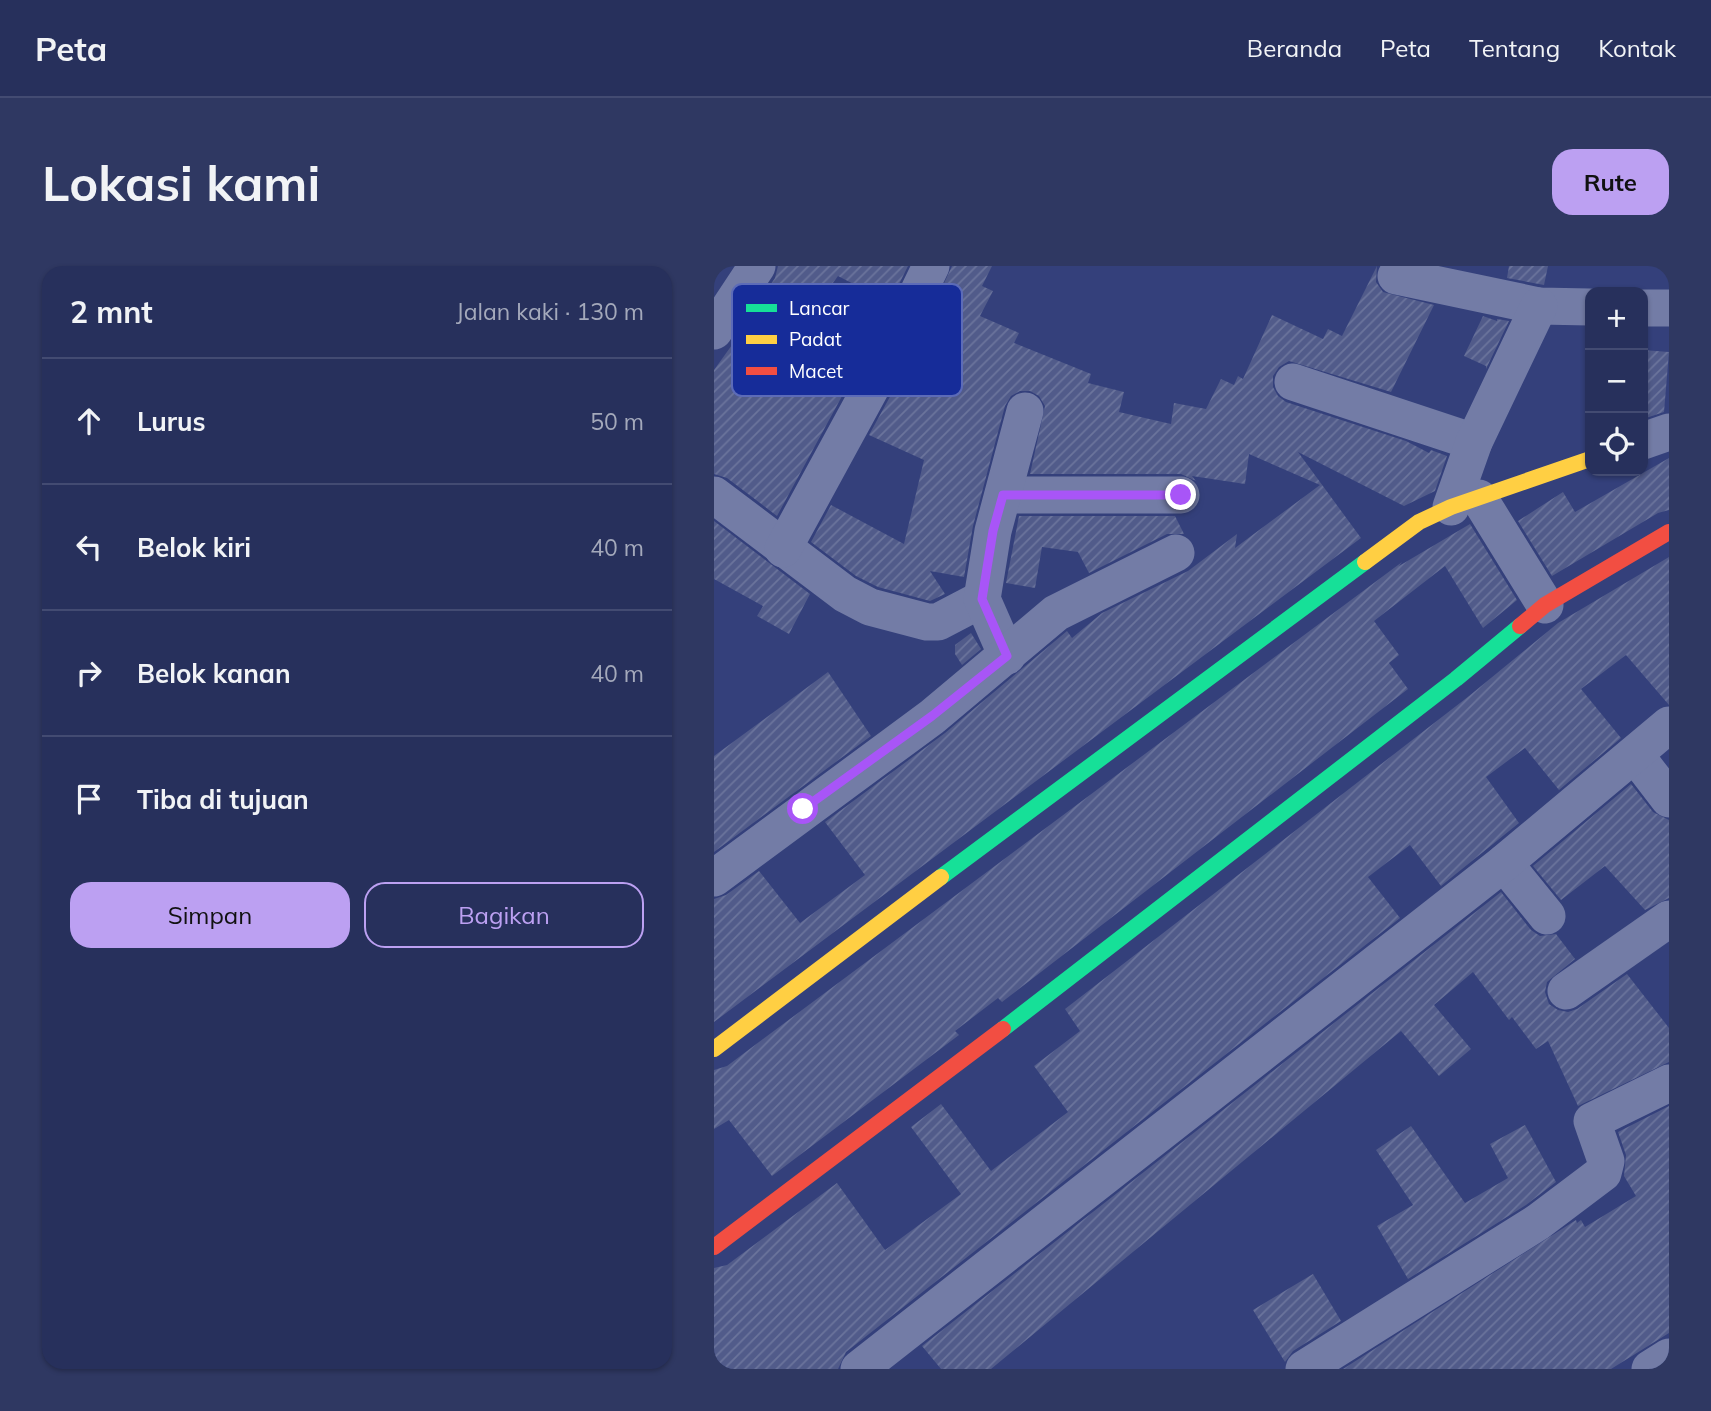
<!DOCTYPE html>
<html lang="id">
<meta charset="utf-8">
<style>
body{margin:0;font-family:Mulish,sans-serif;background:#2f3862;color:#f1f3f6}
.controls{position:absolute;right:21px;top:21px;display:grid;overflow:hidden;border-radius:14px;box-shadow:0 2px 5px #0004}
.controls button{width:63px;height:63px;display:grid;place-items:center;padding:0;border:0;border-bottom:2px solid #434b72;background:#27305c;color:#f1f3f6;font:35px sans-serif}
.stop{position:absolute;width:21px;height:21px;margin:-16px;border:5px solid #a855f7;border-radius:50%;background:#fff}
.stop.end{background:#a855f7;border-color:#fff;box-shadow:0 2px 7px #0008}
.list{margin:0;padding:0;list-style:none}
h2{display:flex;justify-content:space-between;align-items:center;height:91px;margin:0;padding:0 28px;font-size:30px}
h2 small{font-size:23px;font-weight:400;color:#a4a9bb}
.list li{display:grid;grid-template-columns:46px 1fr auto;gap:21px;align-items:center;box-sizing:border-box;height:126px;padding:0 28px;border-top:2px solid #434b72}
.list b{display:block;font-size:26px;white-space:nowrap}
.list em{font-size:23px;font-style:normal;color:#a4a9bb}
.actions{display:flex;gap:14px;padding:21px 28px}
.actions a{flex:1;padding:16px 0;border:2px solid #bca0f2;border-radius:21px;text-align:center;font-size:24px;color:#bca0f2}
.actions .main{background:#bca0f2;color:#111}
.icon{flex:none;width:38px;height:38px;fill:none;stroke:currentColor;stroke-width:2;stroke-linecap:round;stroke-linejoin:round}
.map{position:relative;flex:none;width:955px;height:1103px;overflow:hidden;border-radius:21px}
header{display:flex;align-items:center;gap:42px;box-sizing:border-box;height:98px;padding:0 35px;background:#27305c;border-bottom:2px solid #434b72}
header strong{font-size:33px}
nav{display:flex;gap:38px;margin-inline-start:auto;font-size:24px}
.intro{display:flex;align-items:center;justify-content:space-between;box-sizing:border-box;height:168px;padding:0 42px}
h1{margin:0;font-size:49px}
.button{padding:18px 32px;border-radius:21px;background:#bca0f2;color:#111;font-size:24px;font-weight:700}
main{display:flex;gap:42px;padding:0 42px}
aside{flex:1;background:#27305c;border-radius:21px;box-shadow:0 2px 5px #0004}
.map>svg:first-child{display:block}
.building{fill:url(#building-hatch);fill-rule:evenodd}
.lines{fill:none;stroke-linecap:round;stroke-linejoin:round}
.street{stroke:#737ca6;stroke-width:37}
.fast{stroke:#16e098;stroke-width:16}
.slow{stroke:#ffcf43;stroke-width:16}
.jam{stroke:#f24e42;stroke-width:16}
.route{stroke:#a855f7;stroke-width:9}
.key{fill:#162c99;stroke:#5c6bb8;stroke-width:2}
.key-label{font-size:19px;fill:#fff}
</style>
<header>
<strong>Peta</strong>
<nav><a>Beranda</a><a>Peta</a><a>Tentang</a><a>Kontak</a></nav>
</header>
<div class="intro"><h1>Lokasi kami</h1><a class="button">Rute</a></div>
<main>
<aside>
<h2>2 mnt<small>Jalan kaki · 130 m</small></h2>
<ul class="list">
<li><svg class="icon" aria-label="ahead" viewBox="0 0 24 24"><path d="M12 20V5M6 11l6-6 6 6"/></svg><div><b>Lurus</b></div><em>50 m</em></li>
<li><svg class="icon" aria-label="left" viewBox="0 0 24 24"><path d="M17 20v-9H6M10 6l-5 5 5 5"/></svg><div><b>Belok kiri</b></div><em>40 m</em></li>
<li><svg class="icon" aria-label="right" viewBox="0 0 24 24"><path d="M7 20v-9h11M14 6l5 5-5 5"/></svg><div><b>Belok kanan</b></div><em>40 m</em></li>
<li><svg class="icon" aria-label="arrive" viewBox="0 0 24 24"><path d="M6 21V4h12l-3 4 3 4H6"/></svg><div><b>Tiba di tujuan</b></div></li>
</ul>
<div class="actions"><a class="main">Simpan</a><a>Bagikan</a></div>
</aside>
<div class="map">
<svg width="955" height="1103" viewBox="0 0 955 1103">
<defs>
<pattern id="building-hatch" width="6" height="6" patternUnits="userSpaceOnUse" patternTransform="scale(1.75)"><rect width="6" height="6" fill="#515b8a"/><path d="M-1 1l2-2M0 6l6-6M5 7l2-2" fill="none" stroke="#6b749c"/></pattern>
</defs>
<rect width="100%" height="100%" fill="#34407b"/>
<!-- building -->
<g class="building">
<path d="M 64,0 L 194,0 L 146,97 L 63,250 L 13,212 L 0,208 L 0,104 L 28,65 L 26,64 L 61,12 ZM 124,10 L 163,30 L 140,75 L 93,52 Z"/>
<path d="M 238,0 L 278,0 L 268,20 L 279,25 L 266,50 L 305,67 L 300,77 L 377,108 L 374,117 L 410,126 L 405,146 L 457,158 L 460,137 L 492,143 L 507,113 L 520,119 L 524,110 L 529,113 L 558,49 L 609,73 L 614,63 L 628,70 L 663,0 L 662,16 L 669,26 L 720,39 L 677,126 L 575,95 L 565,101 L 559,110 L 559,121 L 564,130 L 572,136 L 692,175 L 715,187 L 717,184 L 733,190 L 721,225 L 690,240 L 584,186 L 647,272 L 0,756 L 0,633 L 12,629 L 45,605 L 86,657 L 151,609 L 111,556 L 231,467 L 353,365 L 358,372 L 388,347 L 474,305 L 523,268 L 521,282 L 606,219 L 535,188 L 531,218 L 478,210 L 482,215 L 467,208 L 316,208 L 331,140 L 325,130 L 316,125 L 306,125 L 297,130 L 291,140 L 259,260 L 250,311 L 216,305 L 231,328 L 216,335 L 164,321 L 142,310 L 97,276 L 117,239 L 190,278 L 210,194 L 155,169 L 184,116 Z"/>
<path d="M 795,0 L 834,0 L 830,19 L 793,12 Z"/>
<path d="M 769,50 L 783,55 L 783,53 L 795,55 L 772,103 L 772,100 L 750,90 Z"/>
<path d="M 929,84 L 955,86 L 950,146 L 929,153 Z"/>
<path d="M 955,192 L 955,244 L 944,247 L 838,310 L 804,255 L 849,226 L 861,246 Z"/>
<path d="M 305,250 L 461,250 L 470,268 L 453,268 L 375,307 L 364,286 L 328,281 L 321,322 L 292,317 Z"/>
<path d="M 0,255 L 96,328 L 75,368 L 43,350 L 49,340 L 0,313 Z"/>
<path d="M 756,258 L 803,334 L 769,362 L 731,300 L 660,355 L 685,389 L 675,397 L 694,423 L 288,736 L 284,732 L 241,765 L 245,769 L 58,910 L 15,854 L 0,863 L 0,804 L 13,800 L 688,296 L 685,300 Z"/>
<path d="M 955,291 L 955,439 L 912,389 L 867,423 L 907,472 L 845,524 L 811,482 L 772,511 L 805,557 L 727,620 L 696,579 L 654,611 L 686,652 L 132,1086 L 124,1103 L 0,1103 L 0,1002 L 13,999 L 123,917 L 171,984 L 247,928 L 197,861 L 227,838 L 277,905 L 354,846 L 320,800 L 366,765 L 351,743 L 755,430 L 844,357 Z"/>
<path d="M 257,367 L 267,383 L 248,399 L 241,388 L 241,379 Z"/>
<path d="M 114,406 L 157,470 L 0,586 L 0,490 Z"/>
<path d="M 917,518 L 939,546 L 955,554 L 955,632 L 931,644 L 891,600 L 847,634 L 819,600 Z"/>
<path d="M 787,626 L 817,664 L 826,670 L 842,668 L 861,693 L 833,716 L 831,726 L 835,738 L 844,744 L 854,746 L 863,743 L 913,708 L 955,762 L 955,796 L 864,840 L 834,775 L 822,783 L 798,751 L 795,754 L 759,706 L 720,739 L 757,783 L 725,810 L 687,765 L 277,1103 L 227,1103 L 208,1080 Z"/>
<path d="M 955,840 L 955,1067 L 897,1103 L 629,1103 L 862,954 L 863,957 L 867,954 L 871,961 L 922,930 L 910,910 L 912,889 L 904,866 Z"/>
<path d="M 811,859 L 842,916 L 812,939 L 694,1013 L 663,960 L 699,939 L 662,884 L 697,860 L 751,937 L 794,912 L 776,878 Z"/>
<path d="M 599,1008 L 627,1055 L 579,1085 L 571,1096 L 539,1044 Z"/>
</g>
<g class="lines">
<!-- street -->
<g class="street">
<path d="M 682,10 L 825,40 L 876,41"/>
<path d="M 929,42 L 955,42"/>
<path d="M 0,65 L 43,0"/>
<path d="M 579,116 L 760,176"/>
<path d="M 929,175 L 955,166"/>
<path d="M 0,229 L 131,328 L 156,341 L 213,356 L 224,356 L 268,333"/>
<path d="M 289,229 L 467,229"/>
<path d="M 765,232 L 831,339"/>
<path d="M 737,241 L 760,176 L 825,40"/>
<path d="M 69,283 L 165,107 L 217,0"/>
<path d="M 293,390 L 268,333 L 279,265 L 311,145"/>
<path d="M 922,490 L 955,533"/>
<path d="M 790,597 L 833,650"/>
<path d="M 0,612 L 218,451 L 342,347 L 462,287"/>
<path d="M 852,725 L 955,653"/>
<path d="M 145,1103 L 790,597 L 955,459"/>
<path d="M 590,1103 L 824,956 L 889,907 L 892,895 L 878,855 L 955,817"/>
<path d="M 936,1103 L 955,1091"/>
</g>
<!-- fast -->
<g class="fast">
<path d="M 227,611 L 651,296"/>
<path d="M 289,763 L 742,413 L 806,360"/>
</g>
<!-- slow -->
<g class="slow">
<path d="M 651,296 L 705,256 L 737,241 L 876,193"/>
<path d="M 0,783 L 227,611"/>
</g>
<!-- jam -->
<g class="jam">
<path d="M 806,360 L 831,339 L 955,266"/>
<path d="M 0,981 L 289,763"/>
</g>
</g>
<g class="lines">
<!-- route -->
<path class="route" d="M 89,543 L 218,450 L 293,390 L 268,333 L 279,265 L 289,229 L 467,229"/>
</g>
<!-- legend -->
<rect x="18" y="18" width="230" height="112" rx="10" class="key"/>
<rect x="32" y="38" width="31" height="8" fill="#16e098"/>
<rect x="32" y="69" width="31" height="9" fill="#ffcf43"/>
<rect x="32" y="101" width="31" height="8" fill="#f24e42"/>
<g class="key-label">
<text x="75" y="49">Lancar</text>
<text x="75" y="80">Padat</text>
<text x="75" y="112">Macet</text>
</g>
</svg>
<div class="controls">
<button>+</button>
<button>−</button>
<button><svg class="icon" aria-label="locate" viewBox="0 0 24 24"><circle cx="12" cy="12" r="6"/><path d="M12 2v4M12 18v4M2 12h4M18 12h4"/></svg></button>
</div>
<div class="stop" style="left:89px;top:543px"></div>
<div class="stop end" style="left:467px;top:229px"></div>
</div>
</main>
